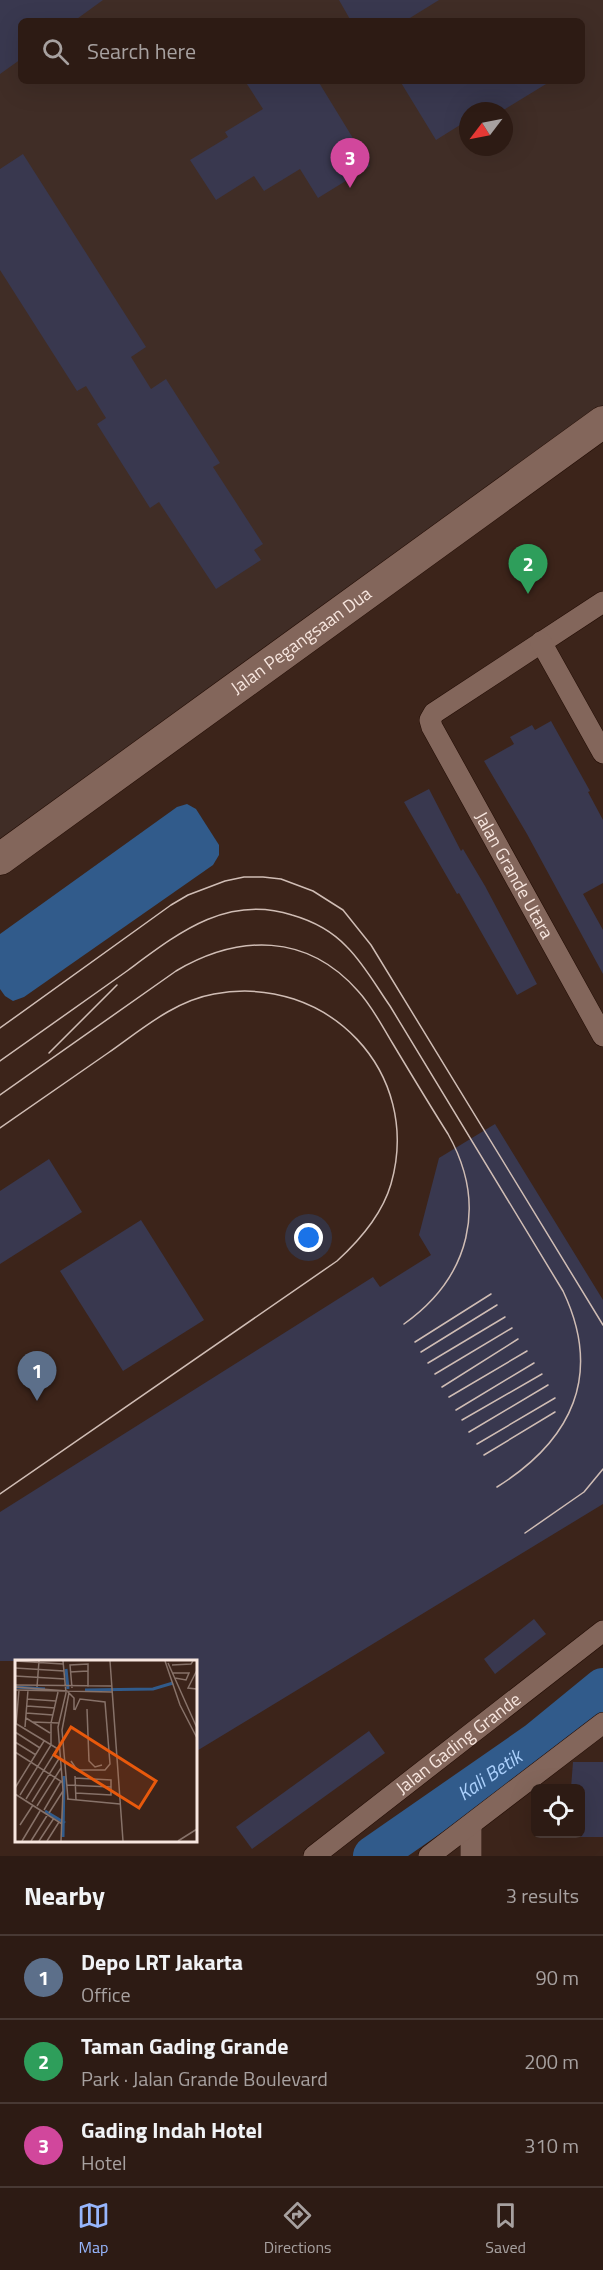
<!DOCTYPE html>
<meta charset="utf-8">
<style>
body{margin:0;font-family:"Titillium Web",sans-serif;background:#35241d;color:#f1f3f6}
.controls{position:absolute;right:18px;bottom:18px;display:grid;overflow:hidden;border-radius:9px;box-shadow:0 6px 24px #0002}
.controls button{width:54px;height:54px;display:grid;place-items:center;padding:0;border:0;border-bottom:2px solid #483934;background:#2d1b14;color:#f1f3f6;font:30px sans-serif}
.compass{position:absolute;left:459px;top:102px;width:54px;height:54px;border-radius:50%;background:#2d1b14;box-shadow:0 6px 24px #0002;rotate:238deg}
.you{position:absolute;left:309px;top:1238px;width:21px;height:21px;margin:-15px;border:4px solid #fff;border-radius:50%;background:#1a73e8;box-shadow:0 0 0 9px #1a73e833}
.badge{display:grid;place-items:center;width:39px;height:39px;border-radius:50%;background:#97b6fd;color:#fff;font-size:20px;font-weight:700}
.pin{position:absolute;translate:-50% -50px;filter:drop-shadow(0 2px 3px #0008)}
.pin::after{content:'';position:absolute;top:32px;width:21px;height:18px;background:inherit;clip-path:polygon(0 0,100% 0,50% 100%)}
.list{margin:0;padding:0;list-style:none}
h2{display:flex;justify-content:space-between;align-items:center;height:78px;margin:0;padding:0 24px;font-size:26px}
h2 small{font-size:20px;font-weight:400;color:#a7a1a0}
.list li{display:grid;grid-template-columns:39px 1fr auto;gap:18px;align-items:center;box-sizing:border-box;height:84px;padding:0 24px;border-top:2px solid #483934}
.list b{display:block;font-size:22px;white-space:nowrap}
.list p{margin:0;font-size:20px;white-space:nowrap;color:#a7a1a0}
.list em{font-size:20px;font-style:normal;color:#a7a1a0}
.icon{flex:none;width:33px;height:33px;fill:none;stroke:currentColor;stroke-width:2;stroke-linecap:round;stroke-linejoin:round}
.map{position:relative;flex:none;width:603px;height:1856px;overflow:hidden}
.search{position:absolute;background:#2d1b14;box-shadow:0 6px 24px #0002;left:18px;right:18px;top:18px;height:66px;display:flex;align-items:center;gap:15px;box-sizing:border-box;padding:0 21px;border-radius:9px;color:#a7a1a0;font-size:22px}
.sheet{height:330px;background:#2d1b14}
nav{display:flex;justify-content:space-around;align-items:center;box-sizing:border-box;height:84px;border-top:2px solid #483934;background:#2d1b14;font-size:16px;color:#a7a1a0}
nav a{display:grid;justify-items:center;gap:3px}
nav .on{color:#97b6fd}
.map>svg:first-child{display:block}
.industrial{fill:#402d26;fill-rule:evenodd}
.water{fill:#315b8b}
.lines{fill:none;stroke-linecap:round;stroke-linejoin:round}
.river{stroke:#315b8b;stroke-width:40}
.building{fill:#39384f}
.minor-casing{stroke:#220c04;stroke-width:22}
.secondary-casing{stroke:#220c04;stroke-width:33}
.minor{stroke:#83665b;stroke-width:21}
.secondary{stroke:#83665b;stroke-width:32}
.tram{stroke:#d0bdb5;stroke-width:1.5}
.labels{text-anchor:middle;stroke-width:4.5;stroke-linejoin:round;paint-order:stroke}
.street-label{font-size:18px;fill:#f7e6df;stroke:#1b100c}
.water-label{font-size:20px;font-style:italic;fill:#abd0fc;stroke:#1b100c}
.inset-river{fill:none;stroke:#315b8b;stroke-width:3}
.inset-road{fill:none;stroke:#877269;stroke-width:1.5}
.view{fill:#e8590c;fill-opacity:0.15;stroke:#e8590c;stroke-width:3}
.inset-edge{fill:none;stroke:#f7e6df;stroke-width:3}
</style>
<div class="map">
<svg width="603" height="1856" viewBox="0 0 603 1856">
<rect width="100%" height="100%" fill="#3c241a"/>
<!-- industrial -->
<path class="industrial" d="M 0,0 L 603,0 L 603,437 L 0,871 ZM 21,21 L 582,21 L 582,81 L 21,81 ZM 468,111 L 504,111 L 504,147 L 468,147 Z"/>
<!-- water -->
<path class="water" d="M 187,804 L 196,809 L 219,845 L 219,855 L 213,865 L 24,997 L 13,1001 L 5,996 L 0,989 L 0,934 L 177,807 Z"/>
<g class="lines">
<!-- river -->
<path class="river" id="s1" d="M 373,1856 L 537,1742 L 603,1688"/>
</g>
<!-- building -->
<g class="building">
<path d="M 0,0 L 103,0 L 74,21 L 21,21 L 21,59 L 0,74 Z"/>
<path d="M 339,0 L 439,0 L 405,21 L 351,21 Z"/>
<path d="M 245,81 L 318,81 L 370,166 L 318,198 L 300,169 L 264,191 L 254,176 L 216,200 L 190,160 L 228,137 L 225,132 L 263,109 Z"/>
<path d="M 400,81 L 551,81 L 502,111 L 468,111 L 468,120 L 436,140 Z"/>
<path d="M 23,154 L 146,347 L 131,357 L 151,389 L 166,379 L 220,463 L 213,467 L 263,544 L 254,550 L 261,560 L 216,589 L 159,502 L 150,508 L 97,424 L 106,418 L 86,386 L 77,391 L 0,270 L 0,169 Z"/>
<path d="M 551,721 L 590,791 L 588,792 L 603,820 L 603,883 L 583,894 L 603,930 L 603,974 L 527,834 L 484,761 L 514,744 L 510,737 L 532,725 L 535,730 Z"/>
<path d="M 429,789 L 461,851 L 463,849 L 485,886 L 537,984 L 517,995 L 459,893 L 457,894 L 404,802 Z"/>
<path d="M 495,1124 L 603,1300 L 603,1504 L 195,1752 L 195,1661 L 0,1661 L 0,1512 L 373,1277 L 380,1287 L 431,1255 L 419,1235 L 439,1158 Z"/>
<path d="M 49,1159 L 82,1212 L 0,1264 L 0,1191 Z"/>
<path d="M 141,1220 L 204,1320 L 123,1371 L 60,1271 Z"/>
<path d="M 534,1619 L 546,1634 L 495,1674 L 484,1659 Z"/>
<path d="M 369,1731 L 385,1753 L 252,1849 L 236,1827 Z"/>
<path d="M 573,1762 L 603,1762 L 603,1837 L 580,1837 L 580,1788 L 571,1788 Z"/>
</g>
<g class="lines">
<defs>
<g id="minor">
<path id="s2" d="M 603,602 L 434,713 L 430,720 L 432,727 L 603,1036"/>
<path d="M 541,642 L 603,753"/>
<path d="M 471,1825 L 471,1856"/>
<path id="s3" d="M 314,1856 L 603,1631"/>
<path d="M 429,1856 L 603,1723"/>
</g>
<g id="secondary">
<path id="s4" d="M 0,859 L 603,422"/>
</g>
</defs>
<!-- minor casing -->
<use href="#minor" class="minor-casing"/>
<!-- secondary casing -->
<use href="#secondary" class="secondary-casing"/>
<!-- minor -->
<use href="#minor" class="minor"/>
<!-- secondary -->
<use href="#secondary" class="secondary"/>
<!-- tram -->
<g class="tram">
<path d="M 0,1028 L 171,905 L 188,895 L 225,881 L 244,877 L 263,877 L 281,879 L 313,891 L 343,910 L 371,945 L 603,1325"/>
<path d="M 49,1053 L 117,985"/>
<path d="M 0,1061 C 42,1031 84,1001 127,971 C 177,934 226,894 292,915 C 313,921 332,931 347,947 C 364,964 376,986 390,1006 L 563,1291 C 603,1375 572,1440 497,1487"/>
<path d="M 0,1095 L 176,971 C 239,934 307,933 358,991 C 372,1006 382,1026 393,1044 C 411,1074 429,1104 448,1134 C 488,1205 470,1277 404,1324"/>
<path d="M 0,1128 C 36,1103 72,1078 108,1053 C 141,1030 174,1001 214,994 C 327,973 423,1072 391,1184 C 382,1215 360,1240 337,1261 L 0,1494"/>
<path d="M 415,1342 L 491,1294"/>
<path d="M 421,1352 L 497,1305"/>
<path d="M 428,1363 L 505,1317"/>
<path d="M 435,1374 L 512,1328"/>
<path d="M 442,1387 L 518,1339"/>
<path d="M 449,1397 L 527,1351"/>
<path d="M 456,1410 L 534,1363"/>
<path d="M 462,1420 L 542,1374"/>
<path d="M 469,1432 L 548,1385"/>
<path d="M 477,1444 L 555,1398"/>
<path d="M 484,1455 L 555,1412"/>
<path d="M 525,1533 L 584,1492 L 603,1469"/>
</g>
</g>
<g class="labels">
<!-- street labels -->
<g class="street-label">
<text dy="6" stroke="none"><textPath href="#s4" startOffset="372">Jalan Pegangsaan Dua</textPath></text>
<text dy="6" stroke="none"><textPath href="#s2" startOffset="387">Jalan Grande Utara</textPath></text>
<text dy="6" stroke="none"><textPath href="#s3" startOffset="183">Jalan Gading Grande</textPath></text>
</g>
<!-- water labels -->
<g class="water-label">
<text dy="7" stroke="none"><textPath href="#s1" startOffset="142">Kali Betik</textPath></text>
</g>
</g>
<!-- overview -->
<g transform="translate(15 1660)">
<rect width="182" height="182" fill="#3c241a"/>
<path class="inset-river" d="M 51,9 L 53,29M 0,27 L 30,29M 70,30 L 138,29 L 158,23M 30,151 L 50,163M 48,177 L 49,116"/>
<path class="inset-road" d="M 0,1 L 48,4M 95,1 L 108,181M 150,1 L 165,45 L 182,78M 153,3 L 182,68M 157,5 L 176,4 L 178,1M 0,8 L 49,11M 182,10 L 173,28 L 182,29M 55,12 L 73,11M 158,13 L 174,13 L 171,20 L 160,18M 0,16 L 50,19M 0,25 L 97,26M 0,27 L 52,31 L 59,38 L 59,50M 22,27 L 24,1M 57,28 L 55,5 L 73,4 L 73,27M 0,30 L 97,32M 12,39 L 41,41M 12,46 L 40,48M 72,49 L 74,101 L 80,107 L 87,105M 11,53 L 38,55M 11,58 L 35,73M 18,62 L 44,63M 0,63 L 43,89M 1,65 L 4,30M 10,67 L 13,30M 0,72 L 25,88M 0,82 L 21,95M 0,92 L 47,122M 56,101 L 62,110 L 90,110 L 95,104 L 90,42 L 65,39 L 60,50M 60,116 L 61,141M 60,118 L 96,120 L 96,135 L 61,133M 52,125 L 96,127M 0,128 L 29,81M 0,134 L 47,164M 5,135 L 36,85 L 36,63 L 43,32M 11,139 L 42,89M 52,139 L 105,144M 53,139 L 47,70 L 54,33M 17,142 L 45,97M 22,146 L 46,108M 29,150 L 46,121M 34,153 L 48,131M 5,165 L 18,145M 7,181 L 25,151M 16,181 L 33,154M 24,181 L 39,158M 32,181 L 44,162M 46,181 L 48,130 L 43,67 L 51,33 L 48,1M 163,181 L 182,169"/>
<path class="view" d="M 56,67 L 141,121 L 124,148 L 39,95 Z"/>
<rect width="182" height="182" class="inset-edge"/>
</g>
</svg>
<div class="controls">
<button><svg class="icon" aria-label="locate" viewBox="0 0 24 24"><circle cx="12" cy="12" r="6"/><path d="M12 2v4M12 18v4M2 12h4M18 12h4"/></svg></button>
</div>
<svg class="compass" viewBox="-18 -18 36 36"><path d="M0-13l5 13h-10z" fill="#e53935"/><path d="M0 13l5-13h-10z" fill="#a7a1a0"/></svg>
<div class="you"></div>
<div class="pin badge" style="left:37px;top:1401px;background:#5c6f8a">1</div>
<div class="pin badge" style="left:528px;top:594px;background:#2e9e5b">2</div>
<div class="pin badge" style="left:350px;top:188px;background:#d1479c">3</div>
<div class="search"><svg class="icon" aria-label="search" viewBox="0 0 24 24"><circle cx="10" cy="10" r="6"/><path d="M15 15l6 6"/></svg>Search here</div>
</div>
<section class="sheet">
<h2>Nearby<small>3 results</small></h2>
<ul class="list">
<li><span class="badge" style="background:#5c6f8a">1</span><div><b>Depo LRT Jakarta</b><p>Office</p></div><em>90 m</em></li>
<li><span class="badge" style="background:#2e9e5b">2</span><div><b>Taman Gading Grande</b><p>Park · Jalan Grande Boulevard</p></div><em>200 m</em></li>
<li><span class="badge" style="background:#d1479c">3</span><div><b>Gading Indah Hotel</b><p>Hotel</p></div><em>310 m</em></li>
</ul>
</section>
<nav>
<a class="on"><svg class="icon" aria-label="map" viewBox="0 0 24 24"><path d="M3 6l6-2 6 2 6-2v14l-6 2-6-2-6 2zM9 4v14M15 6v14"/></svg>Map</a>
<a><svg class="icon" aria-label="directions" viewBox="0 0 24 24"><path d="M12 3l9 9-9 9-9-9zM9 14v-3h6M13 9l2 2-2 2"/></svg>Directions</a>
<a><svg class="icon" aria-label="saved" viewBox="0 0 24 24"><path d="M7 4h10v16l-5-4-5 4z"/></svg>Saved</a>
</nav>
